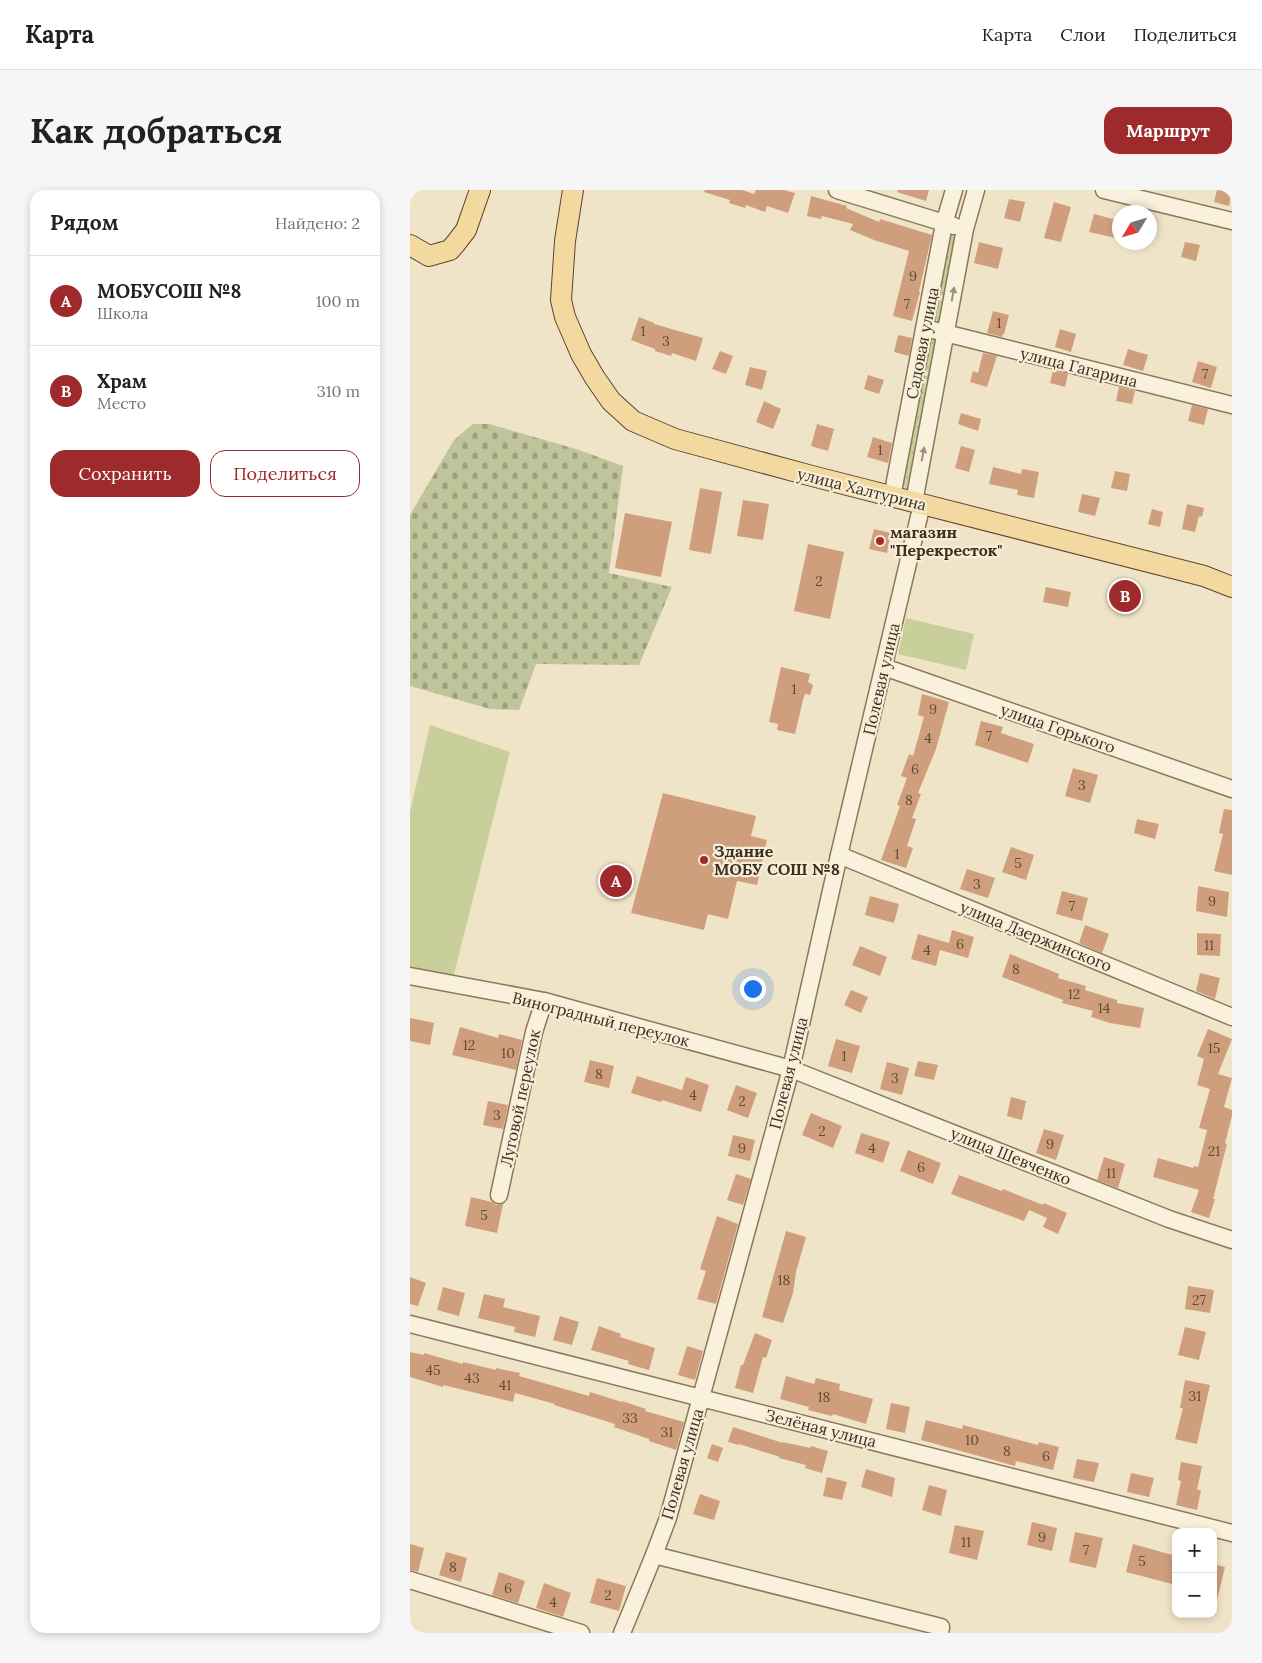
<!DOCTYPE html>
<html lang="ru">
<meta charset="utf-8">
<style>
body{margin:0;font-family:Lora,serif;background:#f6f6f6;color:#202124}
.controls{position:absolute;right:15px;bottom:15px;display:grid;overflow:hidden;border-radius:10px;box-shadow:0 2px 8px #0003}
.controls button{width:45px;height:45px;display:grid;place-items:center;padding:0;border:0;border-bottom:1px solid #e0e0e0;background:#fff;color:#202124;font:25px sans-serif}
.compass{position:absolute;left:702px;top:15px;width:45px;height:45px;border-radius:50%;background:#fff;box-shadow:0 2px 8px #0003;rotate:232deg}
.you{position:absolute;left:342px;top:798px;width:18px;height:18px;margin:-12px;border:4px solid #fff;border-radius:50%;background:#1a73e8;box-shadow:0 0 0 8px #1a73e833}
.badge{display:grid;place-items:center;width:32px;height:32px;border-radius:50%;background:#9e2a2b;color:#fff;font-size:16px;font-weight:700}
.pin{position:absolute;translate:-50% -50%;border:2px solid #fff;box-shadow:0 1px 5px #0006}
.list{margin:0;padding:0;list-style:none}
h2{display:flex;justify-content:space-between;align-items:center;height:65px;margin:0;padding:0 20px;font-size:21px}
h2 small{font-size:16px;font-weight:400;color:#757577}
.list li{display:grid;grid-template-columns:32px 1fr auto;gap:15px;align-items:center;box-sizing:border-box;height:90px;padding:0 20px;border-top:1px solid #e0e0e0}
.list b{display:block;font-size:19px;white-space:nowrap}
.list p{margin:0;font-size:16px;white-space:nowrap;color:#757577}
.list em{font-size:16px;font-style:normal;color:#757577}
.actions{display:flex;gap:10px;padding:15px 20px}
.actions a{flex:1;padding:11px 0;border:1px solid #9e2a2b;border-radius:15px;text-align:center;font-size:18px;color:#9e2a2b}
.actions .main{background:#9e2a2b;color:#fff}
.map{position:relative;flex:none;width:822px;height:1443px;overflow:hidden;border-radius:15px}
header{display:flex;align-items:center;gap:30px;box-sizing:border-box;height:70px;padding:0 25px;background:#fff;border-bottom:1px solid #e0e0e0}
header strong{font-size:24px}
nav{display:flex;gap:28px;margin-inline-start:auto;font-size:18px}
.intro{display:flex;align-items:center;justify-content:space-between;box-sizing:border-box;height:120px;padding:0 30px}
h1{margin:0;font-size:35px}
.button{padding:12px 22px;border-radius:15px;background:#9e2a2b;color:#fff;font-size:18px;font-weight:700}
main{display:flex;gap:30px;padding:0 30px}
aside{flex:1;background:#fff;border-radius:15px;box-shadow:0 2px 8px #0003}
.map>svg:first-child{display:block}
.grass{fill:url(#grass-dots)}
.cemetery{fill:url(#cemetery-stones)}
.pitch{fill:#c9cf9b}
.building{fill:#cf9f7d}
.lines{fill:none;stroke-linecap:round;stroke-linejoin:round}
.minor-casing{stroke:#8d765c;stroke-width:19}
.major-casing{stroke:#5b4430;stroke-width:22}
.minor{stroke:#faf1dc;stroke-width:16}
.major{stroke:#f3d9a0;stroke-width:20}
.oneway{fill:#9c907e}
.poi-dot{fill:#9e2a2b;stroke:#f7eed8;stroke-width:2}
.labels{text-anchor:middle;stroke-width:4.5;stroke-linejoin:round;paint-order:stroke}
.number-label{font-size:14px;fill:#624a37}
.street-label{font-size:16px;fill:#3d2e20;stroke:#f7eed8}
.poi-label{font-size:16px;font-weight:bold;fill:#3d2e20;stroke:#f7eed8;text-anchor:start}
</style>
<header>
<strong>Карта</strong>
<nav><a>Карта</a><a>Слои</a><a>Поделиться</a></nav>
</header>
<div class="intro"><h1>Как добраться</h1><a class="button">Маршрут</a></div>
<main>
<aside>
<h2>Рядом<small>Найдено: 2</small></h2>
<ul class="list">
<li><span class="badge">A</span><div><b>МОБУСОШ №8</b><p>Школа</p></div><em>100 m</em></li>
<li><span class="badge">B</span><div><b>Храм</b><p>Место</p></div><em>310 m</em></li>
</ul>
<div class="actions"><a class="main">Сохранить</a><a>Поделиться</a></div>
</aside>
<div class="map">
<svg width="822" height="1443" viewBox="0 0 822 1443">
<defs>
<pattern id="grass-dots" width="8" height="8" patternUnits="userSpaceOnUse" patternTransform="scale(1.25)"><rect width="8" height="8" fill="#c9cf9b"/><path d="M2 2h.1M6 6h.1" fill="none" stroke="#aeb285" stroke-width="1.8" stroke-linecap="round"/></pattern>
<pattern id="cemetery-stones" width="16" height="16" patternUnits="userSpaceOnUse" patternTransform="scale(1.25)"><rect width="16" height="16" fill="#bfc49a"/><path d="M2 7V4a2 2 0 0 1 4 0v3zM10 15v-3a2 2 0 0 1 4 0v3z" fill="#9ca07d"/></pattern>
</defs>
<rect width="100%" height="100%" fill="#f0e4c8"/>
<!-- grass -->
<g class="grass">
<path d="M 541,42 L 546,43 L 529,133 L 524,132 Z"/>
<path d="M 520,146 L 528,148 L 499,299 L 492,296 Z"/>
</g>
<!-- cemetery -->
<path class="cemetery" d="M 63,234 L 79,234 L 169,260 L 213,276 L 199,383 L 262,397 L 229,475 L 126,474 L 109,520 L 80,519 L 0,496 L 0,325 L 44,250 Z"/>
<!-- pitch -->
<g class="pitch">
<path d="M 496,428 L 564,444 L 556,480 L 488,464 Z"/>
<path d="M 20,535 L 100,562 L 42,792 L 0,783 L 0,622 Z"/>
</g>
<!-- building -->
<g class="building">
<path d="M 295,0 L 332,0 L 344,4 L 346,0 L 374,0 L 385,3 L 378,23 L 357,16 L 355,22 L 336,15 L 335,18 L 319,13 L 320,10 L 294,2 Z"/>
<path d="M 488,0 L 519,0 L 516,11 L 487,2 Z"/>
<path d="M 807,0 L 822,0 L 819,16 L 804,12 Z"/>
<path d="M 401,6 L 437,16 L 436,18 L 469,32 L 470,29 L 522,45 L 509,101 L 510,102 L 502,131 L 483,126 L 499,61 L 464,50 L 440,40 L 443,34 L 412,26 L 411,29 L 397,26 Z"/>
<path d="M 599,9 L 615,12 L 610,32 L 594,28 Z"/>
<path d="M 644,12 L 661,17 L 651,52 L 634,48 Z"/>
<path d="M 684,24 L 710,31 L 710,49 L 679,42 Z"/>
<path d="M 569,52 L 593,58 L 588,79 L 564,73 Z"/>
<path d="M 775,52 L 790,55 L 786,71 L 771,67 Z"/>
<path d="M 583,121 L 599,125 L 594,144 L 593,144 L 592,147 L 577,143 Z"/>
<path d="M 229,127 L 244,133 L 244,134 L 293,148 L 286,171 L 262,163 L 261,166 L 245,161 L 245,159 L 221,150 Z"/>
<path d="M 650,139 L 666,144 L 661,162 L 645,157 Z"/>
<path d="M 488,145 L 502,148 L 499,166 L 484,162 Z"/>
<path d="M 718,159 L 738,165 L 733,181 L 713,175 Z"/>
<path d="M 310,161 L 323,166 L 316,184 L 302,179 Z"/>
<path d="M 573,163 L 587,166 L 577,197 L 560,192 L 563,181 L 568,183 Z"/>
<path d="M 788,171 L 807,177 L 801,198 L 782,192 Z"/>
<path d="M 340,177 L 357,181 L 352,200 L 335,195 Z"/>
<path d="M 643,180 L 658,184 L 655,197 L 640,193 Z"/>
<path d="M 458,185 L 474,190 L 469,204 L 454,199 Z"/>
<path d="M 709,197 L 725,201 L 722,214 L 706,211 Z"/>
<path d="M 354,211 L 371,219 L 363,239 L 346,232 Z"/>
<path d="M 782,215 L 798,219 L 794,235 L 778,231 Z"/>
<path d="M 551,223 L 571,229 L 568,241 L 548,234 Z"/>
<path d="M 407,234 L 424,239 L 418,261 L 401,256 Z"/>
<path d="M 463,247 L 482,253 L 478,273 L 457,267 Z"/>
<path d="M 551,256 L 565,260 L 559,282 L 545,278 Z"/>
<path d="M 583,277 L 611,284 L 612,279 L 629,282 L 624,308 L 607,305 L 608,300 L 579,294 Z"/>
<path d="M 705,281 L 720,284 L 717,301 L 701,298 Z"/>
<path d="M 290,298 L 312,302 L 301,364 L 279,360 Z"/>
<path d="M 672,304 L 690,308 L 685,326 L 668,322 Z"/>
<path d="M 333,310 L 359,314 L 353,350 L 327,346 Z"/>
<path d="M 777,314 L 794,318 L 792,327 L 789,326 L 785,342 L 772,339 Z"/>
<path d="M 742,319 L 753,322 L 750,337 L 738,334 Z"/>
<path d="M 215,323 L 262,332 L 251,387 L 205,378 Z"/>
<path d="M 464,339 L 481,343 L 477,363 L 459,359 Z"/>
<path d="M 398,354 L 434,362 L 420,429 L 384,421 Z"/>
<path d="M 636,397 L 661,402 L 658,417 L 633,412 Z"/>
<path d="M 707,398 L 723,402 L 720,414 L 703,409 L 700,403 L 702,401 Z"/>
<path d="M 371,477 L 400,484 L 398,492 L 403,495 L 400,505 L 395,504 L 393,510 L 385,544 L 367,540 L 368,534 L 359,532 Z"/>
<path d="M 512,504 L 539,512 L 526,559 L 508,603 L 511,604 L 502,628 L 506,629 L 497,656 L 503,658 L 496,678 L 471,670 L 490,616 L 487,615 L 497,588 L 491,586 L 499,564 L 503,566 L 514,527 L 508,525 Z"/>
<path d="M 571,531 L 593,537 L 591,543 L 624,554 L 618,573 L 565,555 Z"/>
<path d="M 663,578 L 688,585 L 680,613 L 655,606 Z"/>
<path d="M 253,603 L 346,626 L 341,646 L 357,650 L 347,695 L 327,691 L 318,729 L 298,724 L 294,740 L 221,723 Z"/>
<path d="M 814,619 L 822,620 L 822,685 L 804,681 L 813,644 L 809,643 Z"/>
<path d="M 727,629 L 749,634 L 745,649 L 724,643 Z"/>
<path d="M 601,657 L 624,665 L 616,690 L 592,682 Z"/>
<path d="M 557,679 L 585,688 L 578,708 L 550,699 Z"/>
<path d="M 788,696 L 819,702 L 817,727 L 786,721 Z"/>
<path d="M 652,701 L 678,708 L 672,731 L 646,724 Z"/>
<path d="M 460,706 L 489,714 L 484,733 L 455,725 Z"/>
<path d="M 675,735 L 699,744 L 692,763 L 669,753 Z"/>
<path d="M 542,740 L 564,747 L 558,768 L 530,760 L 526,776 L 501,769 L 508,744 L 539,753 Z"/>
<path d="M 787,743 L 811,744 L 810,766 L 787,765 Z"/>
<path d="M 450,756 L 477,767 L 470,786 L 442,775 Z"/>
<path d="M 600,764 L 649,784 L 648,788 L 676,796 L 675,800 L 707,810 L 707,813 L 734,818 L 730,838 L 700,833 L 681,827 L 683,821 L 652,813 L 653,810 L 592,787 Z"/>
<path d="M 790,783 L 810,788 L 805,809 L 786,801 Z"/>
<path d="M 441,800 L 458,807 L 451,823 L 434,815 Z"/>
<path d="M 0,828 L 24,833 L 20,855 L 0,851 Z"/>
<path d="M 50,837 L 88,848 L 89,844 L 112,850 L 106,880 L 42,865 Z"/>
<path d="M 798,839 L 822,849 L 808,884 L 822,888 L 814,917 L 822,920 L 822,926 L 815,953 L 817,954 L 803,1009 L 805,1009 L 799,1028 L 781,1022 L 789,1000 L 743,987 L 748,968 L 783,978 L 784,976 L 788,977 L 797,940 L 789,938 L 800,899 L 787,895 L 794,869 L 787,866 Z"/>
<path d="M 426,849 L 450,856 L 442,883 L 418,876 Z"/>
<path d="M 180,870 L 204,876 L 199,898 L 174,892 Z"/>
<path d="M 508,871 L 528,875 L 524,890 L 504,886 Z"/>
<path d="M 477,872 L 499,878 L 492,905 L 470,899 Z"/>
<path d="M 227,886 L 272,900 L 276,887 L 299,895 L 291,922 L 252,910 L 251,912 L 221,903 Z"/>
<path d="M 326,895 L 347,903 L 338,928 L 317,920 Z"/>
<path d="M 601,907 L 616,911 L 612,930 L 597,926 Z"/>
<path d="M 78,911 L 98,915 L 93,939 L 73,935 Z"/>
<path d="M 401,923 L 432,936 L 423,958 L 392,945 Z"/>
<path d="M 634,939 L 654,945 L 646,970 L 626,963 Z"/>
<path d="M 451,943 L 480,952 L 473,973 L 445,963 Z"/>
<path d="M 323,945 L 345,950 L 340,971 L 318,966 Z"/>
<path d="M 498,960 L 531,973 L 523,994 L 490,981 Z"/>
<path d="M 694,967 L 715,974 L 708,998 L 687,990 Z"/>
<path d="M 326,984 L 341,989 L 333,1015 L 317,1010 Z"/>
<path d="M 549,985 L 592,1001 L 593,999 L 633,1015 L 634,1013 L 657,1023 L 648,1044 L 633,1037 L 637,1028 L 619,1020 L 614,1031 L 541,1004 Z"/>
<path d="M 61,1007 L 82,1012 L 86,1015 L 93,1014 L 87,1043 L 55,1036 Z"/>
<path d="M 307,1026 L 328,1034 L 306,1114 L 287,1109 L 296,1081 L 290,1079 Z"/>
<path d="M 376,1041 L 396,1047 L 386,1082 L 383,1103 L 373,1133 L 352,1127 Z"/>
<path d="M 0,1087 L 16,1093 L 8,1116 L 0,1114 Z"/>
<path d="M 778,1096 L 804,1100 L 800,1123 L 775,1119 Z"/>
<path d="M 33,1097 L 55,1103 L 49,1126 L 27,1120 Z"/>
<path d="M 74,1104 L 95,1109 L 93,1117 L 130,1126 L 125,1147 L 104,1142 L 105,1137 L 68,1128 Z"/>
<path d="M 150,1126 L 169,1132 L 162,1155 L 143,1150 Z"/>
<path d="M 189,1136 L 211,1144 L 210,1147 L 245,1158 L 239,1180 L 218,1174 L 219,1171 L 181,1160 Z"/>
<path d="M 775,1137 L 796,1142 L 789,1170 L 768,1165 Z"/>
<path d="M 345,1143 L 362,1150 L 356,1168 L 353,1167 L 343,1203 L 325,1198 L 331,1175 L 333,1175 Z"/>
<path d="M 277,1156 L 293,1161 L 285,1190 L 268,1185 Z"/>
<path d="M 0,1162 L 14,1165 L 14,1163 L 53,1174 L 53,1172 L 86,1180 L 86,1178 L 110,1183 L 109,1186 L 179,1206 L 180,1202 L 212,1212 L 212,1211 L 236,1219 L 235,1221 L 274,1232 L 266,1260 L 239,1251 L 239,1249 L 204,1237 L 205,1234 L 144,1215 L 145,1214 L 105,1203 L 103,1212 L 33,1195 L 33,1197 L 0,1187 Z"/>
<path d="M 376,1186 L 404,1194 L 406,1188 L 430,1194 L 429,1200 L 463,1209 L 456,1234 L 423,1224 L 422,1226 L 398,1220 L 399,1217 L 370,1209 Z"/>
<path d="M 775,1190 L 800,1195 L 787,1254 L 765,1249 L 773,1218 L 770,1218 Z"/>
<path d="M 481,1213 L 500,1217 L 495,1243 L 476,1239 Z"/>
<path d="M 516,1230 L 552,1239 L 553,1235 L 628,1255 L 629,1252 L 649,1257 L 643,1280 L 606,1271 L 605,1276 L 511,1250 Z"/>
<path d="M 323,1237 L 373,1253 L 373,1252 L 400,1258 L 401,1256 L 418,1261 L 412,1283 L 395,1278 L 396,1275 L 369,1268 L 370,1267 L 329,1254 L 329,1255 L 318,1252 Z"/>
<path d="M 302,1254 L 313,1258 L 308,1272 L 297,1268 Z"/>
<path d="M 667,1269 L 689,1273 L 684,1292 L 663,1288 Z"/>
<path d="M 771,1272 L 792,1276 L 787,1300 L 791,1300 L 787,1320 L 766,1315 L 771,1291 L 768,1290 Z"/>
<path d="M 456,1279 L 485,1288 L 482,1307 L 451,1297 Z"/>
<path d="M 721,1283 L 744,1288 L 739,1307 L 717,1302 Z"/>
<path d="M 417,1287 L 437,1292 L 432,1310 L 413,1306 Z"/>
<path d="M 519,1295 L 537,1300 L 531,1326 L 512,1320 Z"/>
<path d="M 290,1304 L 310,1311 L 304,1330 L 283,1324 Z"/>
<path d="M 622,1332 L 647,1338 L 642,1361 L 617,1355 Z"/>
<path d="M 545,1335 L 574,1341 L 567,1370 L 539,1363 Z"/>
<path d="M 665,1342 L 693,1348 L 686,1378 L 659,1372 Z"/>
<path d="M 0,1354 L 14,1358 L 8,1382 L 0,1380 Z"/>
<path d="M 723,1354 L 766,1366 L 766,1395 L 716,1382 Z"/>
<path d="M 36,1362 L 57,1368 L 51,1392 L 29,1385 Z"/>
<path d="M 803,1374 L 815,1377 L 807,1410 L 803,1410 Z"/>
<path d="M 89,1382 L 115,1391 L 108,1413 L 82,1405 Z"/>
<path d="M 187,1388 L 216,1396 L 209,1421 L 180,1413 Z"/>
<path d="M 134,1393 L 161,1403 L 153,1427 L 126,1418 Z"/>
</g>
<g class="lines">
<defs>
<g id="minor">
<path d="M 427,0 L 544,36"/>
<path d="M 694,0 L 822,31"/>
<path d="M 515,138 L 822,215"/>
<path d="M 482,307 L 534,34 L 544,0"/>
<path d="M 504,312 L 555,39 L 566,0"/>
<path d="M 474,477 L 822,599"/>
<path d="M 429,665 L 822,827"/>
<path d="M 0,786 L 134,811 L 381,879 L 759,1029 L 822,1050"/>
<path d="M 89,1005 L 124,842 L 134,811"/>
<path d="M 0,1134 L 822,1343"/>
<path d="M 244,1365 L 531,1437 L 530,1443"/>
<path d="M 0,1390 L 171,1443"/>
<path d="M 212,1443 L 244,1365 L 258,1328 L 381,879 L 429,665 L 512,314"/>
</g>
<g id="major">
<path d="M 163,0 L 155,51 L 151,110 L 155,127 L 171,164 L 185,188 L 201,211 L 223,231 L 265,249 L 402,286 L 794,386 L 822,397"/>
<path d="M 0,55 L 19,66 L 40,60 L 46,53 L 56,40 L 70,0"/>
</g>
</defs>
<!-- minor casing -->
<use href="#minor" class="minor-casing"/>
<!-- major casing -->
<use href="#major" class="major-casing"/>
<!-- minor -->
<use href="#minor" class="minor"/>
<!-- major -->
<use href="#major" class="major"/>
</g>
<!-- one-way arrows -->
<defs><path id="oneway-solid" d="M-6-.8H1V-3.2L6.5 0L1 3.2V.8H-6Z" transform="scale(1.25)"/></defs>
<g class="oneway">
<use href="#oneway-solid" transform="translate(543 104) rotate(-80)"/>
<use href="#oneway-solid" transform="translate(513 264) rotate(-79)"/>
</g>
<!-- markers -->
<g class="poi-dot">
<circle cx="470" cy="351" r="5"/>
<circle cx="294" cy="670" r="5"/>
</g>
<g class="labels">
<!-- number labels -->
<g class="number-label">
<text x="503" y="91">9</text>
<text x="497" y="119">7</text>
<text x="589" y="138">1</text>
<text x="233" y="146">1</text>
<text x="256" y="156">3</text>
<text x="795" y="189">7</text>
<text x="470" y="265">1</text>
<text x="409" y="396">2</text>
<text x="384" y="504">1</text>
<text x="523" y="524">9</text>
<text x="579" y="551">7</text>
<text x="518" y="553">4</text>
<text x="505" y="584">6</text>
<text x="672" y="600">3</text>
<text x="499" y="615">8</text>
<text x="487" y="669">1</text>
<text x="608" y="678">5</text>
<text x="567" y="699">3</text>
<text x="802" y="716">9</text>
<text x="662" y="721">7</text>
<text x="550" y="759">6</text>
<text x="799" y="760">11</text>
<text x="517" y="765">4</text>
<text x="606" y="784">8</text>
<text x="664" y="809">12</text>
<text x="694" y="823">14</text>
<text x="59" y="860">12</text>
<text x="804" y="863">15</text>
<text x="98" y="868">10</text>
<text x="434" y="871">1</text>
<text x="189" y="889">8</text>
<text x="485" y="893">3</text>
<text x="283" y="910">4</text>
<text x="332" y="916">2</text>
<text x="87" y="930">3</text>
<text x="412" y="946">2</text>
<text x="640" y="959">9</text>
<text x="332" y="963">9</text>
<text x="462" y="963">4</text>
<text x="804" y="966">21</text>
<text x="511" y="982">6</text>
<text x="701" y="988">11</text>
<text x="74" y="1030">5</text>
<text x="374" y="1095">18</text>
<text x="789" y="1115">27</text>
<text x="23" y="1185">45</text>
<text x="62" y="1193">43</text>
<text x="95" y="1200">41</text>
<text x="785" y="1211">31</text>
<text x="414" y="1212">18</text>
<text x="220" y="1233">33</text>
<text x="257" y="1247">31</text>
<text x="562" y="1255">10</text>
<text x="597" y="1266">8</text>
<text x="636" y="1271">6</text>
<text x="632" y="1352">9</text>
<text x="556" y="1357">11</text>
<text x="676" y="1365">7</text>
<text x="732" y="1376">5</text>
<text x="43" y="1382">8</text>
<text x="98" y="1403">6</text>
<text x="198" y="1410">2</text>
<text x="143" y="1417">4</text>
</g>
<!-- street labels -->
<g class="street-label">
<text transform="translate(512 153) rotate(-79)" y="6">Садовая улица</text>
<text transform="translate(669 177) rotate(14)" y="6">улица Гагарина</text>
<text transform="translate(452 299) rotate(14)" y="6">улица Халтурина</text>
<text transform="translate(471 489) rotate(-77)" y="6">Полевая улица</text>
<text transform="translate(648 538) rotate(19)" y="6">улица Горького</text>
<text transform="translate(626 746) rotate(22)" y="6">улица Дзержинского</text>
<text transform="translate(191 829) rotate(14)" y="6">Виноградный переулок</text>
<text transform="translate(378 883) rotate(-76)" y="6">Полевая улица</text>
<text transform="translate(110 908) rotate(-78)" y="6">Луговой переулок</text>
<text transform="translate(601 966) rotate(22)" y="6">улица Шевченко</text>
<text transform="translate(411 1238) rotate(14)" y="6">Зелёная улица</text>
<text transform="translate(272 1274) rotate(-74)" y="6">Полевая улица</text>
</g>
<!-- poi labels -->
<g class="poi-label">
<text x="480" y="348">магазин<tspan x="480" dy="18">"Перекресток"</tspan></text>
<text x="304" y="667">Здание<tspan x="304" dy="18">МОБУ СОШ №8</tspan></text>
</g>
</g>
</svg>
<div class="controls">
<button>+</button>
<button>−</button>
</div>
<svg class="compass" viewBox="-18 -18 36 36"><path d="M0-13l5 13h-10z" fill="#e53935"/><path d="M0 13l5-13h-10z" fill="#757577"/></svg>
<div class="you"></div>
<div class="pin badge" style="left:206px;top:691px">A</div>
<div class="pin badge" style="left:715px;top:406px">B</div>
</div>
</main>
